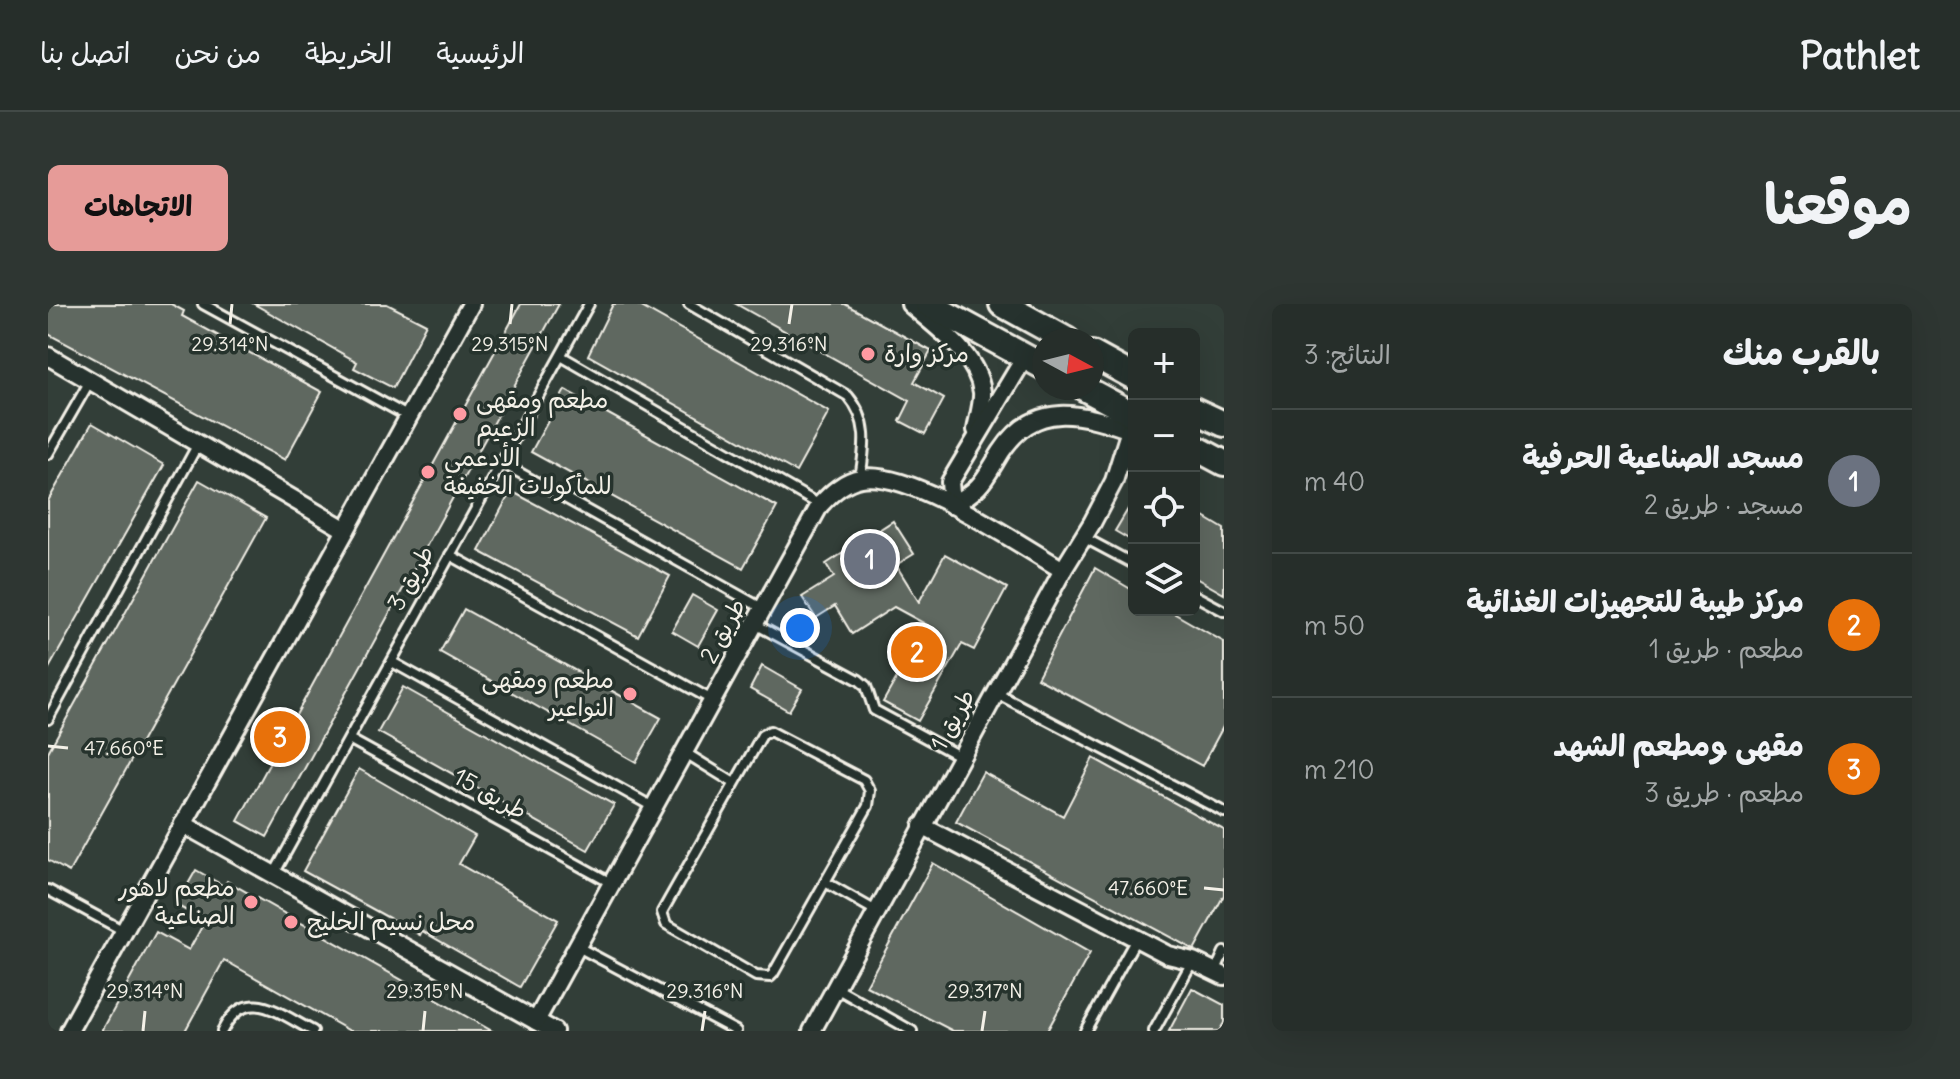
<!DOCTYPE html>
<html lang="ar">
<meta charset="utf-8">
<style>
body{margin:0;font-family:Delius,"Playpen Sans Arabic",sans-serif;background:#2e3632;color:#f1f3f6;direction:rtl}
.controls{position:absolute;right:24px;top:24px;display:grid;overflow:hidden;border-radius:12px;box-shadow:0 8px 32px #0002}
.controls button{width:72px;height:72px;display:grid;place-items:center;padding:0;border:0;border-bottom:2px solid #424a47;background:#262e2a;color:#f1f3f6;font:40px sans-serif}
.compass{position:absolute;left:984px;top:24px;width:72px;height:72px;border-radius:50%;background:#262e2a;box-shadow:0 8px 32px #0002;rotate:97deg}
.you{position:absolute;left:752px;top:324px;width:28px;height:28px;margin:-20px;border:6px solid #fff;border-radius:50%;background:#1a73e8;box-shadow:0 0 0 12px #1a73e833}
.badge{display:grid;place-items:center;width:52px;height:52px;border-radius:50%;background:#e69b98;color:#fff;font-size:26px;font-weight:700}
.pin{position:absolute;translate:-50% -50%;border:4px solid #fff;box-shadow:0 2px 8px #0006}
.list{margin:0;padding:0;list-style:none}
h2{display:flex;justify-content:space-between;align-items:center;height:104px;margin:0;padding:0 32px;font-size:34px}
h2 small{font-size:26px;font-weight:400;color:#a4a8a8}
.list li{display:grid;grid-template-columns:52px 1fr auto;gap:24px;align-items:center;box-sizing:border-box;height:144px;padding:0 32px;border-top:2px solid #424a47}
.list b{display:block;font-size:30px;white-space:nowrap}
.list p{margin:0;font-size:26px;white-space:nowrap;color:#a4a8a8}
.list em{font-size:26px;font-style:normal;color:#a4a8a8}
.icon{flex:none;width:44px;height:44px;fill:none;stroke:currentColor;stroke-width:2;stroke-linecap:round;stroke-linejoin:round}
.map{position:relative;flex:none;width:1176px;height:727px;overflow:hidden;direction:ltr;border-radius:12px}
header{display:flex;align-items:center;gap:48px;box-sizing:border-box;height:112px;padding:0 40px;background:#262e2a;border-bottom:2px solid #424a47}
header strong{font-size:38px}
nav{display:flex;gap:44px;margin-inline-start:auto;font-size:28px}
.intro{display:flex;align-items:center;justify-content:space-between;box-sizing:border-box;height:192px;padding:0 48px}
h1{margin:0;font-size:56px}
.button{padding:20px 36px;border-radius:12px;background:#e69b98;color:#111;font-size:28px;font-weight:700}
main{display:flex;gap:48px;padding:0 48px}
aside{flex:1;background:#262e2a;border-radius:12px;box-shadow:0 8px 32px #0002}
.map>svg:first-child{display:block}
.building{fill:#5f6861;stroke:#f4f1e8;stroke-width:2}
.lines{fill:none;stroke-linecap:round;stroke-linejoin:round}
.service-casing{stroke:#f4f1e8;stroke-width:14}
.minor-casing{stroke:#f4f1e8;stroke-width:22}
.secondary-casing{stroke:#f4f1e8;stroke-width:30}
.service{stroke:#26332d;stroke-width:8}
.minor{stroke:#26332d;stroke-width:16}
.secondary{stroke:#26332d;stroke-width:24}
.ticks{fill:none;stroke:#f4f1e8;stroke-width:3}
.poi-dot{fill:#ff9aa2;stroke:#26332d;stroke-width:3}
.labels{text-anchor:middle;stroke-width:7;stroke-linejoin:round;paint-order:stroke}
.poi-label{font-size:24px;fill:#f4f1e8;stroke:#26332d;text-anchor:start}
.street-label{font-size:24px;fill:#f4f1e8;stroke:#26332d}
.ticks-label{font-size:20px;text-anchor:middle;fill:#f4f1e8;stroke:#26332d;stroke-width:7;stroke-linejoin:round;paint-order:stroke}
</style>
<header>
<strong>Pathlet</strong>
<nav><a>الرئيسية</a><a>الخريطة</a><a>من نحن</a><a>اتصل بنا</a></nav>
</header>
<div class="intro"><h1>موقعنا</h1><a class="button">الاتجاهات</a></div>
<main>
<aside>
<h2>بالقرب منك<small>النتائج: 3</small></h2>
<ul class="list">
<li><span class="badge" style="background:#6b7280">1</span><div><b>مسجد الصناعية الحرفية</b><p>مسجد · طريق 2</p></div><em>40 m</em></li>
<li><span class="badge" style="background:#e8710a">2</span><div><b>مركز طيبة للتجهيزات الغذائية</b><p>مطعم · طريق 1</p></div><em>50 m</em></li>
<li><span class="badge" style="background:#e8710a">3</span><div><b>مقهى ومطعم الشهد</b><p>مطعم · طريق 3</p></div><em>210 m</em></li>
</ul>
</aside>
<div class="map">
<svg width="1176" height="727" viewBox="0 0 1176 727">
<rect width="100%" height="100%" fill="#323e38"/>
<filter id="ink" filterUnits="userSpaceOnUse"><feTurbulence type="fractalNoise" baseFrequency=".0125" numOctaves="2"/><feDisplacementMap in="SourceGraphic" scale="16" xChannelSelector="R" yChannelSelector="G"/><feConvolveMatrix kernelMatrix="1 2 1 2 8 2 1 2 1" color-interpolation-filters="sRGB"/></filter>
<g filter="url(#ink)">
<!-- building -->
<g class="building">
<path d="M 0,0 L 123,0 L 136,7 L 134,12 L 274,88 L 237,156 L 0,30 Z"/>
<path d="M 206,0 L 339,0 L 378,20 L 345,84 L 306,64 L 309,58 Z"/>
<path d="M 473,0 L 511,0 L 219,533 L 190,517 Z"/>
<path d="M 565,0 L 588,0 L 781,108 L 748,168 L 540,51 Z"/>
<path d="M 688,0 L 797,0 L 883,47 L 866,78 L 896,95 L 877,130 L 852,117 L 862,97 Z"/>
<path d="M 517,86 L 729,203 L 695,264 L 483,148 Z"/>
<path d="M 44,119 L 116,161 L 0,366 L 0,197 Z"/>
<path d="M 151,176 L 218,214 L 21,568 L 0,556 L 0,448 Z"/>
<path d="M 463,187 L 622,272 L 590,332 L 431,247 Z"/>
<path d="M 1086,195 L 1086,238 L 1067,227 Z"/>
<path d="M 1146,207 L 1176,225 L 1176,290 L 1146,273 Z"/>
<path d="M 845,217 L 866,250 L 848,261 L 871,298 L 897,250 L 959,284 L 926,346 L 914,340 L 870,417 L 835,398 L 879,321 L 846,303 L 804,330 L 787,302 L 768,314 L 754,293 L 786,273 L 778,260 Z"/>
<path d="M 1047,264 L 1086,287 L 1086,306 L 1120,306 L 1176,338 L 1176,421 L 1154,462 L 989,374 Z"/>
<path d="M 644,291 L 670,306 L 650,342 L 624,327 Z"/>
<path d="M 416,305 L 613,414 L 588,458 L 392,348 Z"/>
<path d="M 714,362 L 754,385 L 741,407 L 702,385 Z"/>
<path d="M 355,383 L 566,501 L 540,546 L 330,428 Z"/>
<path d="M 1045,454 L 1176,526 L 1176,591 L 1146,646 L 908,518 L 935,468 L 1015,512 Z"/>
<path d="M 311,465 L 427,532 L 411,560 L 510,616 L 472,683 L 374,627 L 372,631 L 255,567 Z"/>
<path d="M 885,559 L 1042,649 L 999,727 L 905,727 L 818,682 Z"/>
<path d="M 148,566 L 176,582 L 179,577 L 444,727 L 302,727 L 176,656 L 137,727 L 54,727 L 108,628 L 141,646 L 157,617 L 128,601 Z"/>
<path d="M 1144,684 L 1176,701 L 1176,719 L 1171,727 L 1121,727 Z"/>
</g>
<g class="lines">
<defs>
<g id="service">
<path d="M 155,0 L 361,113"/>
<path d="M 641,0 L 800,92 C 822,118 817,143 812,174"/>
<path d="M 513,52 L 772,201"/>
<path d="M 0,150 L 42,77"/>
<path d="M 454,159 L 714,304"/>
<path d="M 1035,233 L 1086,260"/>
<path d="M 402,251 L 664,396"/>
<path d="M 1146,291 L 1176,307"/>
<path d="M 707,320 L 811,376 L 818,382 L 826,406 L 913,453"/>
<path d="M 344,358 L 605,503"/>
<path d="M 948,389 L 1176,508"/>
<path d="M 0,415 L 150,140"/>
<path d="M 722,427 L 816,476 L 822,487 L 820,502 L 725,670 L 722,673 L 708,672 L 618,620 L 614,608 L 714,431 Z"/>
<path d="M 301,435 L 563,579"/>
<path d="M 636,448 L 686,479"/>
<path d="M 226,570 L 541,0"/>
<path d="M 777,578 L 828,607"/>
<path d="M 0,586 L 76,627"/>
<path d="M 530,643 L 688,727"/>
<path d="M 1167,668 L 1176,648"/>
<path d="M 788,684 L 864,727"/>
<path d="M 174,727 C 198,680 230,709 265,727"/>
<path d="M 1037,727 L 1088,635"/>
<path d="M 1106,727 L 1144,658"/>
</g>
<g id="minor">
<path d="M 862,0 C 889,24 929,50 934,88 C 935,99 930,114 928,126"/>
<path d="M 0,52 L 298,226"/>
<path d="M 904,201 C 934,185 935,177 953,148 C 988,94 1034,110 1086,127"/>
<path d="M 904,201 L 902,178 L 977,53"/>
<path d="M 135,520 L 506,727"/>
<path d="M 874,522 L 1120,651 L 1145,657 L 1176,672"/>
<path d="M 488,717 L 772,201 C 783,189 796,177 813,174 C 863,165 970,240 1015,266"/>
<path d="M 21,727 L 423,0"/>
<path d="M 764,727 L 1015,266 L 1044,219 L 1066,177 L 1082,126"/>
</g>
<g id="secondary">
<path d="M 880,0 L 996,63"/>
<path d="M 954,0 L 1019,36"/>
<path d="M 1044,50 L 1086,73"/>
<path d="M 1036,84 L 1086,111"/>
<path d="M 1146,106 L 1176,120"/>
<path d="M 1146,143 L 1176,159"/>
</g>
</defs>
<!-- service casing -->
<use href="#service" class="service-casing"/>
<!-- minor casing -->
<use href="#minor" class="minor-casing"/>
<!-- secondary casing -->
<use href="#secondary" class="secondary-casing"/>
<!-- service -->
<use href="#service" class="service"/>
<!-- minor -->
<use href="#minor" class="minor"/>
<!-- secondary -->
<use href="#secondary" class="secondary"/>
</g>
</g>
<!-- ticks -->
<path class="ticks" d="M 182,20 L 184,0M 462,20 L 464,0M 741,20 L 744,0M 0,442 L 20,444M 1156,584 L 1176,586M 95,727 L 97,707M 375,727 L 377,707M 654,727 L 657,707M 934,727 L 937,707"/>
<!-- markers -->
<g class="poi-dot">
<circle cx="820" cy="50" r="8"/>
<circle cx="412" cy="110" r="8"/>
<circle cx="380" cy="168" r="8"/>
<circle cx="582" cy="390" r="8"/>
<circle cx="203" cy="598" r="8"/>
<circle cx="243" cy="618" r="8"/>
</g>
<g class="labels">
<!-- poi labels -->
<g class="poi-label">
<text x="836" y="58">مركز وارة</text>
<text x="428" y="104">مطعم ومقهى<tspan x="428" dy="28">الزعيم</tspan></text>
<text x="396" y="162">الأدعمي<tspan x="396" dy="28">للمأكولات الخفيفة</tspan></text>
<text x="566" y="384" text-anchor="end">مطعم ومقهى<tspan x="566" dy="28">النواعير</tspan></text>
<text x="187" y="592" text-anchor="end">مطعم لاهور<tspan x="187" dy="28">الصناعية</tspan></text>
<text x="259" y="626">محل نسيم الخليج</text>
</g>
<!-- street labels -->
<g class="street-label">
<text transform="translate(363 274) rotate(-61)" y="8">طريق 3</text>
<text transform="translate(675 327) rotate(-62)" y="8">طريق 2</text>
<text transform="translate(905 416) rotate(-61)" y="8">طريق 1</text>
<text transform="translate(442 490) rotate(29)" y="8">طريق 15</text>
</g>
</g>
<g class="ticks-label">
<text x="182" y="47">29.314°N</text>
<text x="462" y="47">29.315°N</text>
<text x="741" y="47">29.316°N</text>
<text x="76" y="451">47.660°E</text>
<text x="1100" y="591">47.660°E</text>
<text x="97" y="694">29.314°N</text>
<text x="377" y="694">29.315°N</text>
<text x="657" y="694">29.316°N</text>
<text x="937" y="694">29.317°N</text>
</g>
</svg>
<div class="controls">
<button>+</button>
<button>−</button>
<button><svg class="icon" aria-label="locate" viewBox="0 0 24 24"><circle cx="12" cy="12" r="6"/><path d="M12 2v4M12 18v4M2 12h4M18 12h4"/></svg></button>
<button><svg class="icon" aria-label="layers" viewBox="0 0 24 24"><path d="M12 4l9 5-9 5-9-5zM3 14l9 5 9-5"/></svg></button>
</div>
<svg class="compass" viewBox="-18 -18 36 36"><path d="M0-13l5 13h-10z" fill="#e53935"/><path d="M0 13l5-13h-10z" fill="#a4a8a8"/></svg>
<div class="you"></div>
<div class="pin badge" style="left:822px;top:255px;background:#6b7280">1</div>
<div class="pin badge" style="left:869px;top:348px;background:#e8710a">2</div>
<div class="pin badge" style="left:232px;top:433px;background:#e8710a">3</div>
</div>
</main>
